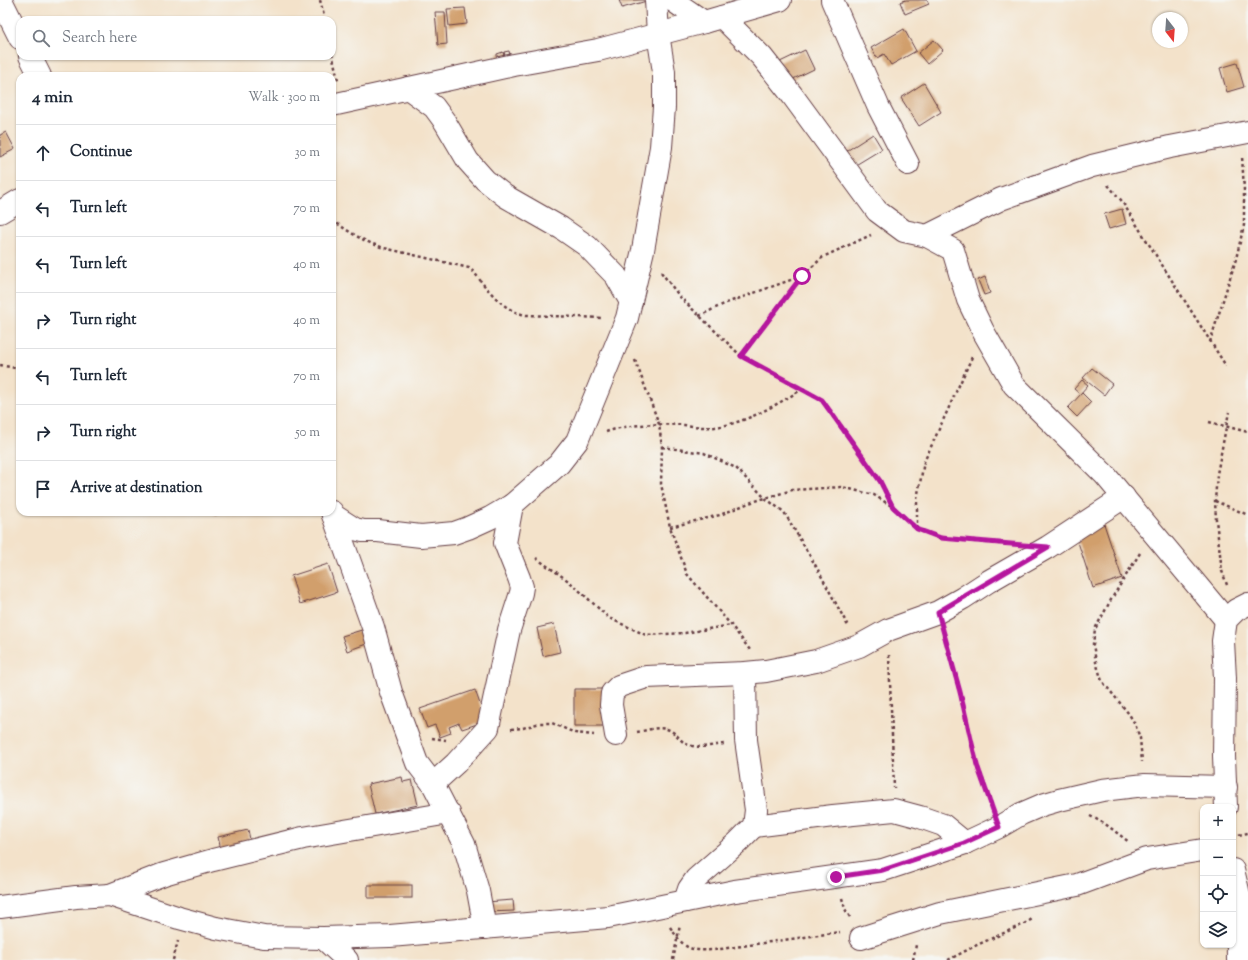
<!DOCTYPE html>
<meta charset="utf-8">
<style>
body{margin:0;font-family:"Sorts Mill Goudy",serif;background:#f2f2f3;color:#1f2937}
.controls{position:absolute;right:12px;bottom:12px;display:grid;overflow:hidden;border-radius:8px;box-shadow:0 1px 3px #0004}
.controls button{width:36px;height:36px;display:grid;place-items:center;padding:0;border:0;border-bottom:1px solid #e0e1e3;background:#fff;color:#1f2937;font:20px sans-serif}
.compass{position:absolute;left:1152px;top:12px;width:36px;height:36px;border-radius:50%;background:#fff;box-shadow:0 1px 3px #0004;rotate:163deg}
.stop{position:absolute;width:12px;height:12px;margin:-9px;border:3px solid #b5179e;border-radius:50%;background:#fff}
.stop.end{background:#b5179e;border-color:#fff;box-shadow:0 1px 4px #0008}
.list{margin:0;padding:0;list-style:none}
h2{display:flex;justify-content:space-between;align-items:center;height:52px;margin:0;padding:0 16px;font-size:17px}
h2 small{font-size:13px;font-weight:400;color:#747a83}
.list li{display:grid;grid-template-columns:26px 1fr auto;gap:12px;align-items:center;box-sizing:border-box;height:56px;padding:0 16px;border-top:1px solid #e0e1e3}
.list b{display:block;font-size:15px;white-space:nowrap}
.list em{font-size:13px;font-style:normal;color:#747a83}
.icon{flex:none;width:22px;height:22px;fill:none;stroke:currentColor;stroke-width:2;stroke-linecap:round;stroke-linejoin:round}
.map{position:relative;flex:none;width:1248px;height:960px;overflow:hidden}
.search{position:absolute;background:#fff;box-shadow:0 1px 3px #0004;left:16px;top:16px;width:320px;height:44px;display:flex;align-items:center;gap:10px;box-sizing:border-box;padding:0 14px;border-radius:12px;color:#747a83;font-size:15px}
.panel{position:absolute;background:#fff;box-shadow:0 1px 3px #0004;left:16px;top:72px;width:320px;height:444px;border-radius:12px}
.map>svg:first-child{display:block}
.building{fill:#d19f6c}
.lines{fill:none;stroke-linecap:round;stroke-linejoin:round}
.minor-casing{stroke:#633c43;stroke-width:24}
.path{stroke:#633c43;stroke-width:2.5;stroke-dasharray:3 3;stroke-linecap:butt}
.minor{stroke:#fff;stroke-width:22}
.route{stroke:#b5179e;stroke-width:5}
</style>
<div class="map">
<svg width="1248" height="960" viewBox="0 0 1248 960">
<rect width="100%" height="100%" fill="#f6f6f2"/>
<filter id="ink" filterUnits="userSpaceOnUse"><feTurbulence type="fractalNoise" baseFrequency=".025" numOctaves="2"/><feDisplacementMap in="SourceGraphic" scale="8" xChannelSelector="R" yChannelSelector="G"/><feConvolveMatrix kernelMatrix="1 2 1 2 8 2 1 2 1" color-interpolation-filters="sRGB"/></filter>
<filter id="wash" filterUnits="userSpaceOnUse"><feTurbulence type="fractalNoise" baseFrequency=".012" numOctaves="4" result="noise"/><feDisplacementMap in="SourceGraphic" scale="16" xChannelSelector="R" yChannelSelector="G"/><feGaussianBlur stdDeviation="0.9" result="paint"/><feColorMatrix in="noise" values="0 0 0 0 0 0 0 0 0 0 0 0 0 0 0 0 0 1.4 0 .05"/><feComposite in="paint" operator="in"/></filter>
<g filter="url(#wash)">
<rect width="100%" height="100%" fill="#f3e2ca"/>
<g id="blocks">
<!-- building -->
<g class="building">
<path d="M 619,0 L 650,0 L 622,8 Z"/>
<path d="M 906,0 L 927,0 L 929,4 L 905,14 L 900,2 Z"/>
<path d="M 465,8 L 467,24 L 449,26 L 447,9 Z"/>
<path d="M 435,12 L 445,12 L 447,44 L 438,45 Z"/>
<path d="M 904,29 L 916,51 L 891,65 L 884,54 L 877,58 L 871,48 Z"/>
<path d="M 934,40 L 943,50 L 927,64 L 918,53 Z"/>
<path d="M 805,50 L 814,69 L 789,81 L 780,62 Z"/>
<path d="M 509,51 L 510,55 L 497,58 L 497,54 L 503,52 L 504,56 L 505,56 L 504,52 Z"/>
<path d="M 1237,63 L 1244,87 L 1227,92 L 1220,68 Z"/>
<path d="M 924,83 L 941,112 L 919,126 L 901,98 Z"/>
<path d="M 6,132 L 15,149 L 0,157 L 0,135 Z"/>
<path d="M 873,134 L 882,149 L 854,166 L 845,152 Z"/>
<path d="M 1122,209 L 1126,224 L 1109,229 L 1104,214 Z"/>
<path d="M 985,277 L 990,293 L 984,295 L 978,280 Z"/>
<path d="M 1092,368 L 1112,384 L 1104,395 L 1083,378 Z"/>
<path d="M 1082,380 L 1088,385 L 1080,394 L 1074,389 Z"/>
<path d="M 1082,393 L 1091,402 L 1077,417 L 1068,408 Z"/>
<path d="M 214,512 L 225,512 L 215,515 Z"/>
<path d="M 1104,524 L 1122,578 L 1093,588 L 1075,533 Z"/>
<path d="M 328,564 L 337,592 L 300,604 L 291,576 Z"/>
<path d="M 554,624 L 560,652 L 543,656 L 537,628 Z"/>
<path d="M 365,629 L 369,643 L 347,651 L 342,636 Z"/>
<path d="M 574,689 L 605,689 L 604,726 L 574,726 Z"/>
<path d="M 475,690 L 486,721 L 462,729 L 459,723 L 449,727 L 451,733 L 440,737 L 435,725 L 427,728 L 420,709 Z"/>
<path d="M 402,777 L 403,782 L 412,780 L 418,805 L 375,814 L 368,784 Z"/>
<path d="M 248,830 L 251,844 L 221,850 L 218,837 Z"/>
<rect x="368" y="885" width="44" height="13"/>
<path d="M 513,900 L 514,911 L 487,912 L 486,902 Z"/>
</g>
</g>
</g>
<g filter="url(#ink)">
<use href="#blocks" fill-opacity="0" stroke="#633c43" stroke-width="1"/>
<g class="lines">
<defs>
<g id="minor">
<path d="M 1,0 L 20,38"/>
<path d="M 672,0 L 704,22"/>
<path d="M 832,0 L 878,106 L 908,164"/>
<path d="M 722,17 L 762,57 L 792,95 L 877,211 L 904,231 L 927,236 L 953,250 L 968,300 L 983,331 L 1014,385 L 1105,475 L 1226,620"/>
<path d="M 30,56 L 40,76"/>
<path d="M 408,88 L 434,107 L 445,122 L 468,161 L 485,180 L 505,196 L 561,228 L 587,246 L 616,276 L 631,302"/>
<path d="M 332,105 L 514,65 L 598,50 L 704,22 L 780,0"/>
<path d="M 0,212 L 20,200"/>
<path d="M 927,236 L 1001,199 L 1092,166 L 1170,147 L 1248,132"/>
<path d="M 332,512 L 373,627 L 391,692 L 417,763 L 433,784 L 464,844 L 478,891 L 485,928"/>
<path d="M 333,515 L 355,529 L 363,531 L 378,531 L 421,536 L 454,533 L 468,528 L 490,518 L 512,505 L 559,464 L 577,441 L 627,318 L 643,250 L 661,147 L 664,107 L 664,72 L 658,34 L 656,0"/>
<path d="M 616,735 L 611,705 L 612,693 L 619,686 L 646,677 L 745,673 L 766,671 L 816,661 L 859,646 L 888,630 L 938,612 L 963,598 L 989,581 L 1048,547 L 1124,497"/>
<path d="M 433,784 L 456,763 L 488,728 L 509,630 L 521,593 L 522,587 L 519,578 L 505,543 L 512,505"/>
<path d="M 1226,807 L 1224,756 L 1225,678 L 1223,641 L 1226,620 L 1236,610 L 1248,604"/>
<path d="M 754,826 L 833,816 L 894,810 L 920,817 L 943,825 L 965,843"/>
<path d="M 1233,870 L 1244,915"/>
<path d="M 110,895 L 164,874 L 213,860 L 303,838 L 449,813"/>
<path d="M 685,901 L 689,889 L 696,879 L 737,843 L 754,826 L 756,810 L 746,740 L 745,673"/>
<path d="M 0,907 L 76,897 L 110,895 L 179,918 L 216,928 L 264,937 L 323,938 L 390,936 L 608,917 L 735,891 L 883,870 L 965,843 L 999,827 L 1021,814 L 1042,805 L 1059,800 L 1102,790 L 1145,785 L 1226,787"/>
<path d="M 323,938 L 347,960"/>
<path d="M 861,938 L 940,913 L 1077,885 L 1147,859 L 1203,850"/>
<path d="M 1238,960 C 1238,947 1236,920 1248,913"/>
</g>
</defs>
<!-- minor casing -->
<use href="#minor" class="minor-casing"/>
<!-- path -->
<g class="path">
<path d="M 320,0 L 325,20"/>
<path d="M 332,53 L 338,80"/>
<path d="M 1108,185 L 1121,200 L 1226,366"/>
<path d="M 332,220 C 351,233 362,241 384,248 L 469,268 C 475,272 478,278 483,284 C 495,298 508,312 526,315 L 602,318"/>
<path d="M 661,272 L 680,297 L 741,356 L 822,400 L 880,481 L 893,507"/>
<path d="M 699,316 L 726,303 L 802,276"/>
<path d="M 1210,342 L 1236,259 L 1244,225 L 1244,190 L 1242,156"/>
<path d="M 741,356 L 802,276 L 823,257 L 871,235"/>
<path d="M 635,360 L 659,424 L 662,447 L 661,484 L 670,527 L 687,574 L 731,625 L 750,650"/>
<path d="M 0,365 L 20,369"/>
<path d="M 1209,422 L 1248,432"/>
<path d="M 606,432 C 631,423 658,424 684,425 C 694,426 705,428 715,427 C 746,423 774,406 801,390"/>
<path d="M 662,447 L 704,453 L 736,468 L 765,498 L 784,512 L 817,568 L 848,626"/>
<path d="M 1215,501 L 1248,515"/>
<path d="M 670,527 L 720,515 L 749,503 L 792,490 L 842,487 L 874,495 L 893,507 L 917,529 L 941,538 L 1007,544"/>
<path d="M 917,529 L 917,499 L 924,462 L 972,357"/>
<path d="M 1140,553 L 1112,598 L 1095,629 L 1093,644 L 1096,662 L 1102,681 L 1129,714 L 1135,724 L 1140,738 L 1142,762"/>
<path d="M 536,558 L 570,582 L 609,618 L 646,635 L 685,633 L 731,625"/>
<path d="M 1227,585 L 1222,571 L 1216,520 L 1215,501 L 1217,474 L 1229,412"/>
<path d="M 944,634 L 960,692 L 977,765 L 992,806"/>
<path d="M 889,655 L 894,788"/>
<path d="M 511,729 L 523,728 L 540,723 L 552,723 L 575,733 L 594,735"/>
<path d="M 637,732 C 649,730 664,724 674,733 C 679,737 682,743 689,745 C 699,749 713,745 724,744"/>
<path d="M 432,738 L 446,740"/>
<path d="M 1090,816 L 1104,823 L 1129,842"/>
<path d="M 1233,836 L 1248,833"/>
<path d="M 842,898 L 845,909 L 851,919"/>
<path d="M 670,927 C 685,949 688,951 714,950 L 840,932"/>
<path d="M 173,960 L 178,941"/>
<path d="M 673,960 L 680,925"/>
<path d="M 913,960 L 916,945"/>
<path d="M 948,960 L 977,945 L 1024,924 L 1034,918"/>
</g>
<!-- minor -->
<use href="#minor" class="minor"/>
</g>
</g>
<g class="lines" filter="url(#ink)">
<!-- route -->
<path class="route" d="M 802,276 L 741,356 L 822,400 L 880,481 L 893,507 L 917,529 L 941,538 L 1048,547 L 938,612 L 960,692 L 977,765 L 999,827 L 964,843 L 883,870 L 836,877"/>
</g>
</svg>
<div class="controls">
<button>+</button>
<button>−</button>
<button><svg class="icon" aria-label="locate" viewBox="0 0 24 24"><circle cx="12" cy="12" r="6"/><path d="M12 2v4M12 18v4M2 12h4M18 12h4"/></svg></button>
<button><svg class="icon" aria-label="layers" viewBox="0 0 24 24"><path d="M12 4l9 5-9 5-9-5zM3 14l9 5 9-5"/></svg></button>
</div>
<svg class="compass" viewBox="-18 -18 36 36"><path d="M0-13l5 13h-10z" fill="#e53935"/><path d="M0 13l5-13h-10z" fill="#747a83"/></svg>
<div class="stop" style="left:802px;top:276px"></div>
<div class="stop end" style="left:836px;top:877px"></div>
<div class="search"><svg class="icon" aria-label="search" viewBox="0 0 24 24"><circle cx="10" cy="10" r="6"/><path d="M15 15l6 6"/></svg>Search here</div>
<section class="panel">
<h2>4 min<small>Walk · 300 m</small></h2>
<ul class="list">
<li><svg class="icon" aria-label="ahead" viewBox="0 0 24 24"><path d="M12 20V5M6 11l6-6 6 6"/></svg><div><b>Continue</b></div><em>30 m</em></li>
<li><svg class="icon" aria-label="left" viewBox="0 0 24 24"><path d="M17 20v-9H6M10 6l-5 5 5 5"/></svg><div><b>Turn left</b></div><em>70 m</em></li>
<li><svg class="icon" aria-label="left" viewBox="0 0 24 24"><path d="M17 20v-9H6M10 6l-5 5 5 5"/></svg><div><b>Turn left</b></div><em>40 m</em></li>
<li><svg class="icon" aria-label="right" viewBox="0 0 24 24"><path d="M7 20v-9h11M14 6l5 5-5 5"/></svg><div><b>Turn right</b></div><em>40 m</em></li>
<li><svg class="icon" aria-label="left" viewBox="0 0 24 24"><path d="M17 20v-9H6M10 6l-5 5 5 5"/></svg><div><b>Turn left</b></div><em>70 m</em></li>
<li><svg class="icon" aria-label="right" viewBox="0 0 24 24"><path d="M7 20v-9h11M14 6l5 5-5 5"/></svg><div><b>Turn right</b></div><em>50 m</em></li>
<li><svg class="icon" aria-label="arrive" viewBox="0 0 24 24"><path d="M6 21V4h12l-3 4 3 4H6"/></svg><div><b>Arrive at destination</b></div></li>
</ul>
</section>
</div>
